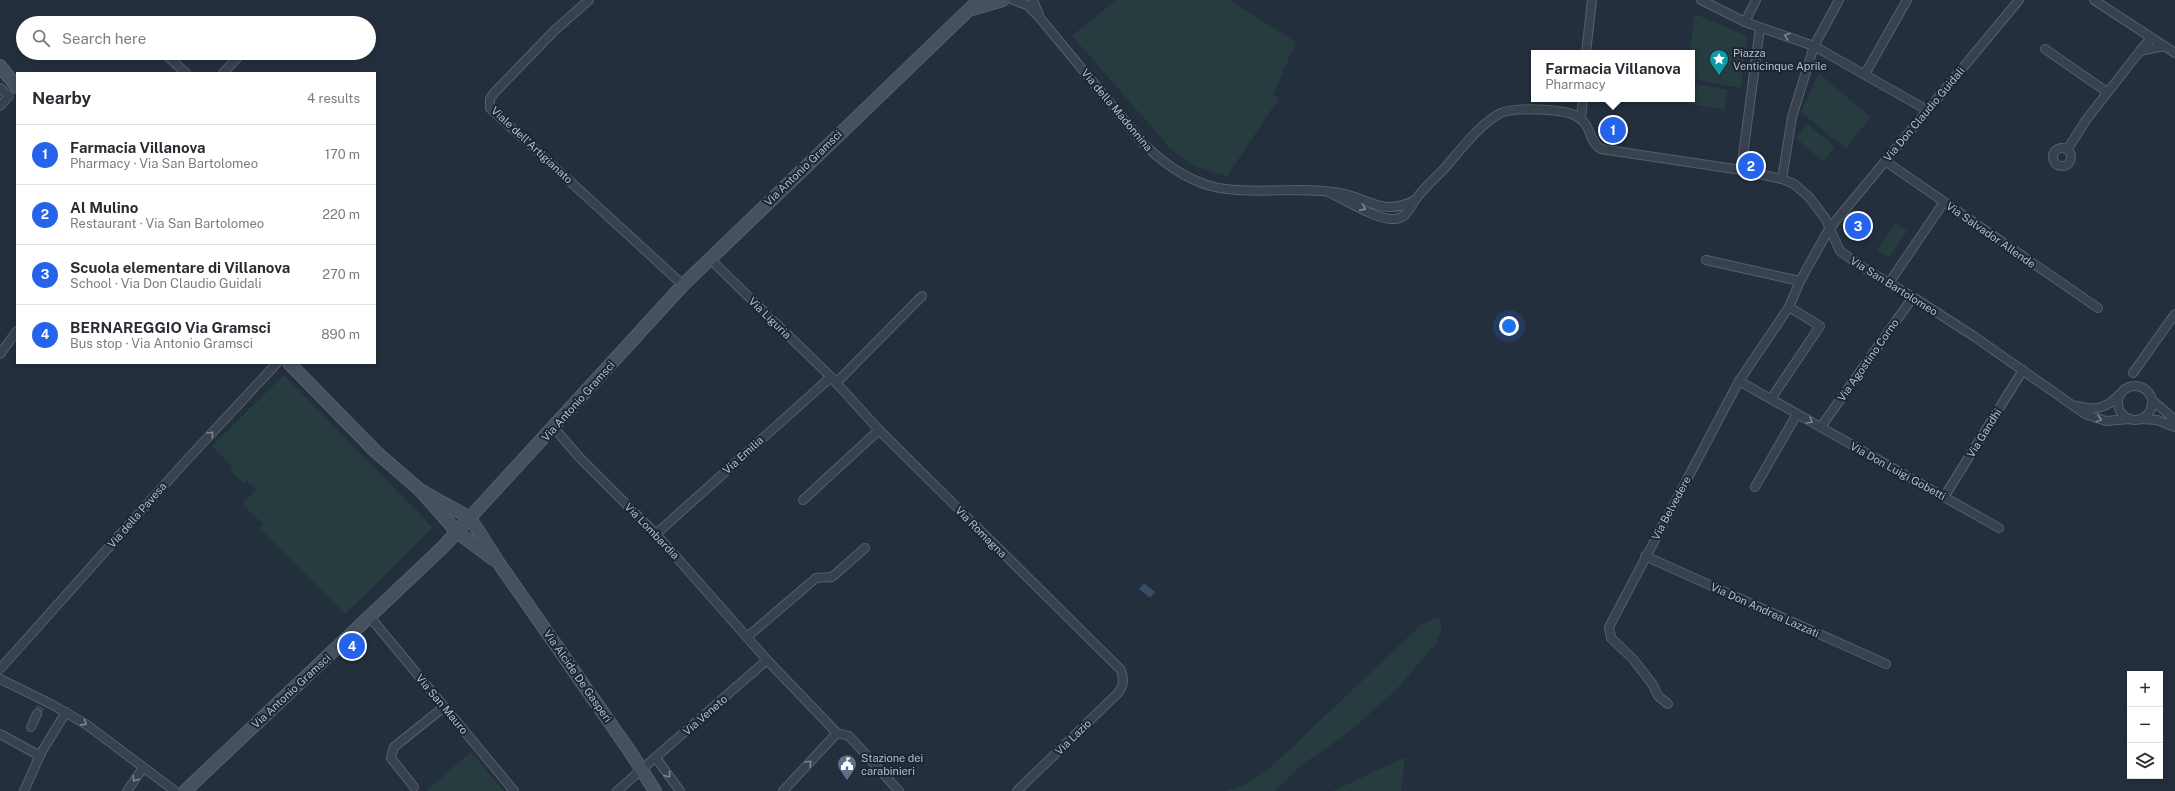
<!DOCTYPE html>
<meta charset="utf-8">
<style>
body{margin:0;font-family:"Public Sans",sans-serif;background:#f7f7f7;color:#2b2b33}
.controls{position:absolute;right:12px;bottom:12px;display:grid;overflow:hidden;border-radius:0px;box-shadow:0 2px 6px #0003}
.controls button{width:36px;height:36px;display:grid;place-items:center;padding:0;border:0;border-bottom:1px solid #e1e1e2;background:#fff;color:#2b2b33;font:20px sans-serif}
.you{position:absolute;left:1509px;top:326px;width:14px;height:14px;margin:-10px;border:3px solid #fff;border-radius:50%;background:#1a73e8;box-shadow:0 0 0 6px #1a73e833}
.badge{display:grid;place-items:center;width:26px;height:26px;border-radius:50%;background:#2563eb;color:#fff;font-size:13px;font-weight:700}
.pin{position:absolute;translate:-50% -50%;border:2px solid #fff;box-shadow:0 1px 4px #0006}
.popup{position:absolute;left:1531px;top:50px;width:164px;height:52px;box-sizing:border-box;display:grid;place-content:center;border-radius:0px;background:#fff;filter:drop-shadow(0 1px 3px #0005);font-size:13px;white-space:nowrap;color:#7c7c81}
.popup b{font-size:15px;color:#2b2b33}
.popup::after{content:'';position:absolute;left:50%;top:100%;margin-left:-8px;border:8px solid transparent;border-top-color:#fff}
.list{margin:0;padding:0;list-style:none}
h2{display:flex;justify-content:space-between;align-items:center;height:52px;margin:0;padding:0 16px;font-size:17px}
h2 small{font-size:13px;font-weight:400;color:#7c7c81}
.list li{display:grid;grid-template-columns:26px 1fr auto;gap:12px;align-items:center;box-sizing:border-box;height:60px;padding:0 16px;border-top:1px solid #e1e1e2}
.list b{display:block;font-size:15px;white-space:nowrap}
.list p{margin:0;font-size:13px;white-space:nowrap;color:#7c7c81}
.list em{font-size:13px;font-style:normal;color:#7c7c81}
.icon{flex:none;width:22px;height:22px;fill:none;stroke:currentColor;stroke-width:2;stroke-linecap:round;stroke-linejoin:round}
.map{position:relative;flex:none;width:2175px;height:791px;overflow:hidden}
.search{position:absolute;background:#fff;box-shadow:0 2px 6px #0003;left:16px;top:16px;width:360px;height:44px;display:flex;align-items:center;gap:10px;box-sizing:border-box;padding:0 14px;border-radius:22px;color:#7c7c81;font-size:15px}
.panel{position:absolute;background:#fff;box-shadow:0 2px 6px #0003;left:16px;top:72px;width:360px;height:292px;border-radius:0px}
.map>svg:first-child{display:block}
.green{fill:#263c3f}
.water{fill:#394c67}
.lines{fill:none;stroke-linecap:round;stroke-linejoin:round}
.street-tunnel{stroke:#3a4453;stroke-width:8;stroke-dasharray:8 4;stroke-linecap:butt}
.street-casing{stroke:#565f6c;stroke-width:10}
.secondary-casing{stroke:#565f6c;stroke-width:14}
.street{stroke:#38414e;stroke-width:8}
.secondary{stroke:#465061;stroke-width:12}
.oneway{stroke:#7c8592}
.labels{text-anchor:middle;stroke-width:4;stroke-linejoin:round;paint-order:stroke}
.poi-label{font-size:11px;fill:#b4bcc9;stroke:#1d2633;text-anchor:start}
.street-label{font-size:11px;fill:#b4bcc9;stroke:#1d2633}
</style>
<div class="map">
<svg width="2175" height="791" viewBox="0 0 2175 791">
<rect width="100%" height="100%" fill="#242f3e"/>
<!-- green -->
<g class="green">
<path d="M 1116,0 L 1229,0 L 1296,42 L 1273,95 L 1279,98 L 1227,176 L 1194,166 L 1170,148 L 1072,36 Z"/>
<path d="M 1695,14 L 1747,36 L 1741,88 L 1692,79 L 1692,53 L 1689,53 Z"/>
<path d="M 1819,73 L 1870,117 L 1846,149 L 1801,112 Z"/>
<path d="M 1692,84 L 1728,90 L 1724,110 L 1684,103 L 1685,99 L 1692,99 Z"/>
<path d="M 1808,124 L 1835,147 L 1823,161 L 1796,138 Z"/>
<path d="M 1895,223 L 1907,231 L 1889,258 L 1877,250 Z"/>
<path d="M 284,375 L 433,528 L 345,614 L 259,528 L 263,524 L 242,504 L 256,489 L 247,481 L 244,483 L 230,470 L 233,467 L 212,446 Z"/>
<path d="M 1435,618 L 1441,621 L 1441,631 L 1435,645 L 1395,691 L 1344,736 L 1303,764 L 1275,791 L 1226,791 L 1244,785 L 1271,767 L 1421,625 Z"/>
<path d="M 471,752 L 504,791 L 426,791 Z"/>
<path d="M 1405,757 L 1401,791 L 1333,791 Z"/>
</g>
<!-- water -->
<path class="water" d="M 1144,583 L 1155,592 L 1150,598 L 1139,589 Z"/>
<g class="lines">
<!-- street-tunnel -->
<path class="street-tunnel" d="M 37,714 L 42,704"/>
<defs>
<g id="street">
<path d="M 589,0 L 555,30 L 494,93 L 490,99 L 490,108 L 683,285"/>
<path d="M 1013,0 L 1027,5 L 1040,18 L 1144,144 C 1162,162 1183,177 1207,185 C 1248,197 1297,185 1340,193 C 1371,199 1383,217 1415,200"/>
<path d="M 1033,0 L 1039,15"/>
<path d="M 1701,0 L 1745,22 L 1814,46 L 1927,110"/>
<path d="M 2094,0 L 2175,53"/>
<path d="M 1745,22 L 1756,0"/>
<path d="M 2151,38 L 2140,51 L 2164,46"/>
<path d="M 2045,49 L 2107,92"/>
<path d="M 1586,53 L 1592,0"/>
<path d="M 167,56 L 186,73"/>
<path d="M 223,73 L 242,53"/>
<path d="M 1865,74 L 1907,0"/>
<path d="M 0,88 L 9,96 L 0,106"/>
<path d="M 1581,118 L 1583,99"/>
<circle cx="2062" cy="157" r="9"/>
<path d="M 2067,150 L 2086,120 L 2140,51"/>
<path d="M 1885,161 L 2098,308"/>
<path d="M 1741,170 L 1760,28"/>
<path d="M 1782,179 L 1792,117 L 1814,46 L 1839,0"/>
<path d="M 1328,192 C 1344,199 1378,221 1395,219 C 1407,218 1409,208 1416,199 C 1423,189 1434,179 1443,170 C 1459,152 1480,123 1501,113 C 1514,107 1561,109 1574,115 C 1592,122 1588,142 1601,149 L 1741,170 L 1782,179 L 1794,184 L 1809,197 L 1825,218 L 1840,251 L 1865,269 L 1913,297 L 1975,337 L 2085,414 L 2106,421 L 2130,419"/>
<path d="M 709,258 L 831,377 L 879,430 L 1121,670 C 1124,680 1124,685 1118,693 L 1017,791"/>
<path d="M 1706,260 L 1800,281"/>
<path d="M 1889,283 L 1944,202"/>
<path d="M 0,354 L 17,331"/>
<path d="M 2133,373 L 2175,314"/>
<path d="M 1739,381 L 1999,528"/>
<path d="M 836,383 L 922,296"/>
<circle cx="2135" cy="403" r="17"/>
<path d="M 1773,396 L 1820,326 L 1789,307"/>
<path d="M 2152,400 L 2175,420"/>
<path d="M 2078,406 C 2095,411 2107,408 2119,395"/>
<path d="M 2140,419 L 2157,420 L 2175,427"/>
<path d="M 1823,424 L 1913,297"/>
<path d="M 554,428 L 580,458 L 656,534 L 767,660 L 837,733 L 849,736 L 899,791"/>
<path d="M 1755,487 L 1797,414"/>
<path d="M 1944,497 L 2023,370"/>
<path d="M 803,500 L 879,430"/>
<path d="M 656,534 L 831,377"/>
<path d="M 1645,556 L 1886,664"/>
<path d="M 370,617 L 514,791"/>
<path d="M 747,637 L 816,578 L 832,577 L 865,548"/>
<path d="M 0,669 L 184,463 L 277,363"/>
<path d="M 0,679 L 51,704 L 87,725 L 175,791"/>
<path d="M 1668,704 L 1658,696 L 1653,685 L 1633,659 L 1611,638 L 1609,627 L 1739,381 L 1789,307 L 1800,281 L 1829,229 L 2019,0"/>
<path d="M 31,727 L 37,714"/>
<path d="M 0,734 L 40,756"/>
<path d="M 656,758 L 680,791"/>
<path d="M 414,787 L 391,758 L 394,747 L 444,707"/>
<path d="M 24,791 L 41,753 L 66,712"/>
<path d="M 127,791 L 143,768"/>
<path d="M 617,791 L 767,660"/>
<path d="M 783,791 L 837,733"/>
</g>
<g id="secondary">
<path d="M 972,9 L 1003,0"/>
<path d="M 0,66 L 17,87"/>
<path d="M 289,363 L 376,452 L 420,490 L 457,532 L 493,559"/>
<path d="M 420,490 L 470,518 L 498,562 L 631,753 L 655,791"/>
<path d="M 185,791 L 443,547 L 683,285 L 979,0"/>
</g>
</defs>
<!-- street casing -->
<use href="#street" class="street-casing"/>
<!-- secondary casing -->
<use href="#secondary" class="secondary-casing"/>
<!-- street -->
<use href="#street" class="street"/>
<!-- secondary -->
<use href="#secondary" class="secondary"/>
</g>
<!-- one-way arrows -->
<defs><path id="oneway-chevron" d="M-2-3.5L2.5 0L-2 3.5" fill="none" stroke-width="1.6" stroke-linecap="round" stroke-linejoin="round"/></defs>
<g class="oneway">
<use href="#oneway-chevron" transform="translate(1787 36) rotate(-160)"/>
<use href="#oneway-chevron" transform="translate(1363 208) rotate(26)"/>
<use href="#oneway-chevron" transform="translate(2099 419) rotate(15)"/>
<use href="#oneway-chevron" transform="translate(1810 421) rotate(30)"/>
<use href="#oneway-chevron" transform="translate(211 434) rotate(-47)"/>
<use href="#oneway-chevron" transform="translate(84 723) rotate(33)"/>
<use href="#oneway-chevron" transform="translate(809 763) rotate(-46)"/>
<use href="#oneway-chevron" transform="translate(668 775) rotate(54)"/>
<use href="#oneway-chevron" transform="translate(135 779) rotate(124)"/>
</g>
<!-- icons -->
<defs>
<symbol id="sight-pin" viewBox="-11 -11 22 30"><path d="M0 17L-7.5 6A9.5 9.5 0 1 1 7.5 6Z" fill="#0f9aa8" stroke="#1d2633"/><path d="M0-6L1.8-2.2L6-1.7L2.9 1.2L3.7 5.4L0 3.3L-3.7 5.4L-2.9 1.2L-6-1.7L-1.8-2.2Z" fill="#fff"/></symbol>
<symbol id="civic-pin" viewBox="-11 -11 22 30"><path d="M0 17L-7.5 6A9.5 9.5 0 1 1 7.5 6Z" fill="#5c6f8a" stroke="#1d2633"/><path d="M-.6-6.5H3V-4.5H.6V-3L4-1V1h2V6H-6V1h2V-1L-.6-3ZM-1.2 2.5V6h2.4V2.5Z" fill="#fff"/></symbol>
</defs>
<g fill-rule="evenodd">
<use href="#sight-pin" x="1708" y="48" width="22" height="30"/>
<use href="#civic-pin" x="836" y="753" width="22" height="30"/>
</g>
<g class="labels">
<!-- poi labels -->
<g class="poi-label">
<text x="1733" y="57">Piazza<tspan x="1733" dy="13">Venticinque Aprile</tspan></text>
<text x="861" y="762">Stazione dei<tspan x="861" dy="13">carabinieri</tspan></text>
</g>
<!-- street labels -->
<g class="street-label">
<text transform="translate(1117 110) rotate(50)" y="4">Via della Madonnina</text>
<text transform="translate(1924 114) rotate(-50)" y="4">Via Don Claudio Guidali</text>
<text transform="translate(532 145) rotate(43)" y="4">Viale dell'Artigianato</text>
<text transform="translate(803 168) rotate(-44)" y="4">Via Antonio Gramsci</text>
<text transform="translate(1991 235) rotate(35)" y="4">Via Salvador Allende</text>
<text transform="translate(1894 286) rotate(32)" y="4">Via San Bartolomeo</text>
<text transform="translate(770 318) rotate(44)" y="4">Via Liguria</text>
<text transform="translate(1868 360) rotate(-55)" y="4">Via Agostino Corno</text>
<text transform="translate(578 401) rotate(-48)" y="4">Via Antonio Gramsci</text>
<text transform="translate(1984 433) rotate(-58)" y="4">Via Gandhi</text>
<text transform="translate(743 455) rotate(-42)" y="4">Via Emilia</text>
<text transform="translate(1898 471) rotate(29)" y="4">Via Don Luigi Gobetti</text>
<text transform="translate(1671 508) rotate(-62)" y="4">Via Belvedere</text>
<text transform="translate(137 515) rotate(-49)" y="4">Via della Pavesa</text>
<text transform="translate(652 531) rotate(46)" y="4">Via Lombardia</text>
<text transform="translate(981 532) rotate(45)" y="4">Via Romagna</text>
<text transform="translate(1765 610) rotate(24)" y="4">Via Don Andrea Lazzati</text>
<text transform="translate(578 676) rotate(55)" y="4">Via Alcide De Gasperi</text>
<text transform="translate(291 691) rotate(-43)" y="4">Via Antonio Gramsci</text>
<text transform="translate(442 704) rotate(50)" y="4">Via San Mauro</text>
<text transform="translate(705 715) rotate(-41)" y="4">Via Veneto</text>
<text transform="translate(1073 737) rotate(-44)" y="4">Via Lazio</text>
</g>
</g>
</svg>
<div class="controls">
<button>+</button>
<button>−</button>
<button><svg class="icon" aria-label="layers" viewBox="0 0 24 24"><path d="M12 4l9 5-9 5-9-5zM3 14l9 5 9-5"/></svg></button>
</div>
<div class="you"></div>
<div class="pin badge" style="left:1613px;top:130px">1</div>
<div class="popup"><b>Farmacia Villanova</b>Pharmacy</div>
<div class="pin badge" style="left:1751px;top:166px">2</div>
<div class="pin badge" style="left:1858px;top:226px">3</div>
<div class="pin badge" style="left:352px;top:646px">4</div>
<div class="search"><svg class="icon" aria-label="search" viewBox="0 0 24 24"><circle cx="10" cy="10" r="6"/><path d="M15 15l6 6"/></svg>Search here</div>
<section class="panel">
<h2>Nearby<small>4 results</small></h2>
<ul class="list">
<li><span class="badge">1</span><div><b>Farmacia Villanova</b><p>Pharmacy · Via San Bartolomeo</p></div><em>170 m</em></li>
<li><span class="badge">2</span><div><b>Al Mulino</b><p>Restaurant · Via San Bartolomeo</p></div><em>220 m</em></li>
<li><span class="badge">3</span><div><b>Scuola elementare di Villanova</b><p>School · Via Don Claudio Guidali</p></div><em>270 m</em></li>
<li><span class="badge">4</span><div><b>BERNAREGGIO Via Gramsci</b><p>Bus stop · Via Antonio Gramsci</p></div><em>890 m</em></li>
</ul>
</section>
</div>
